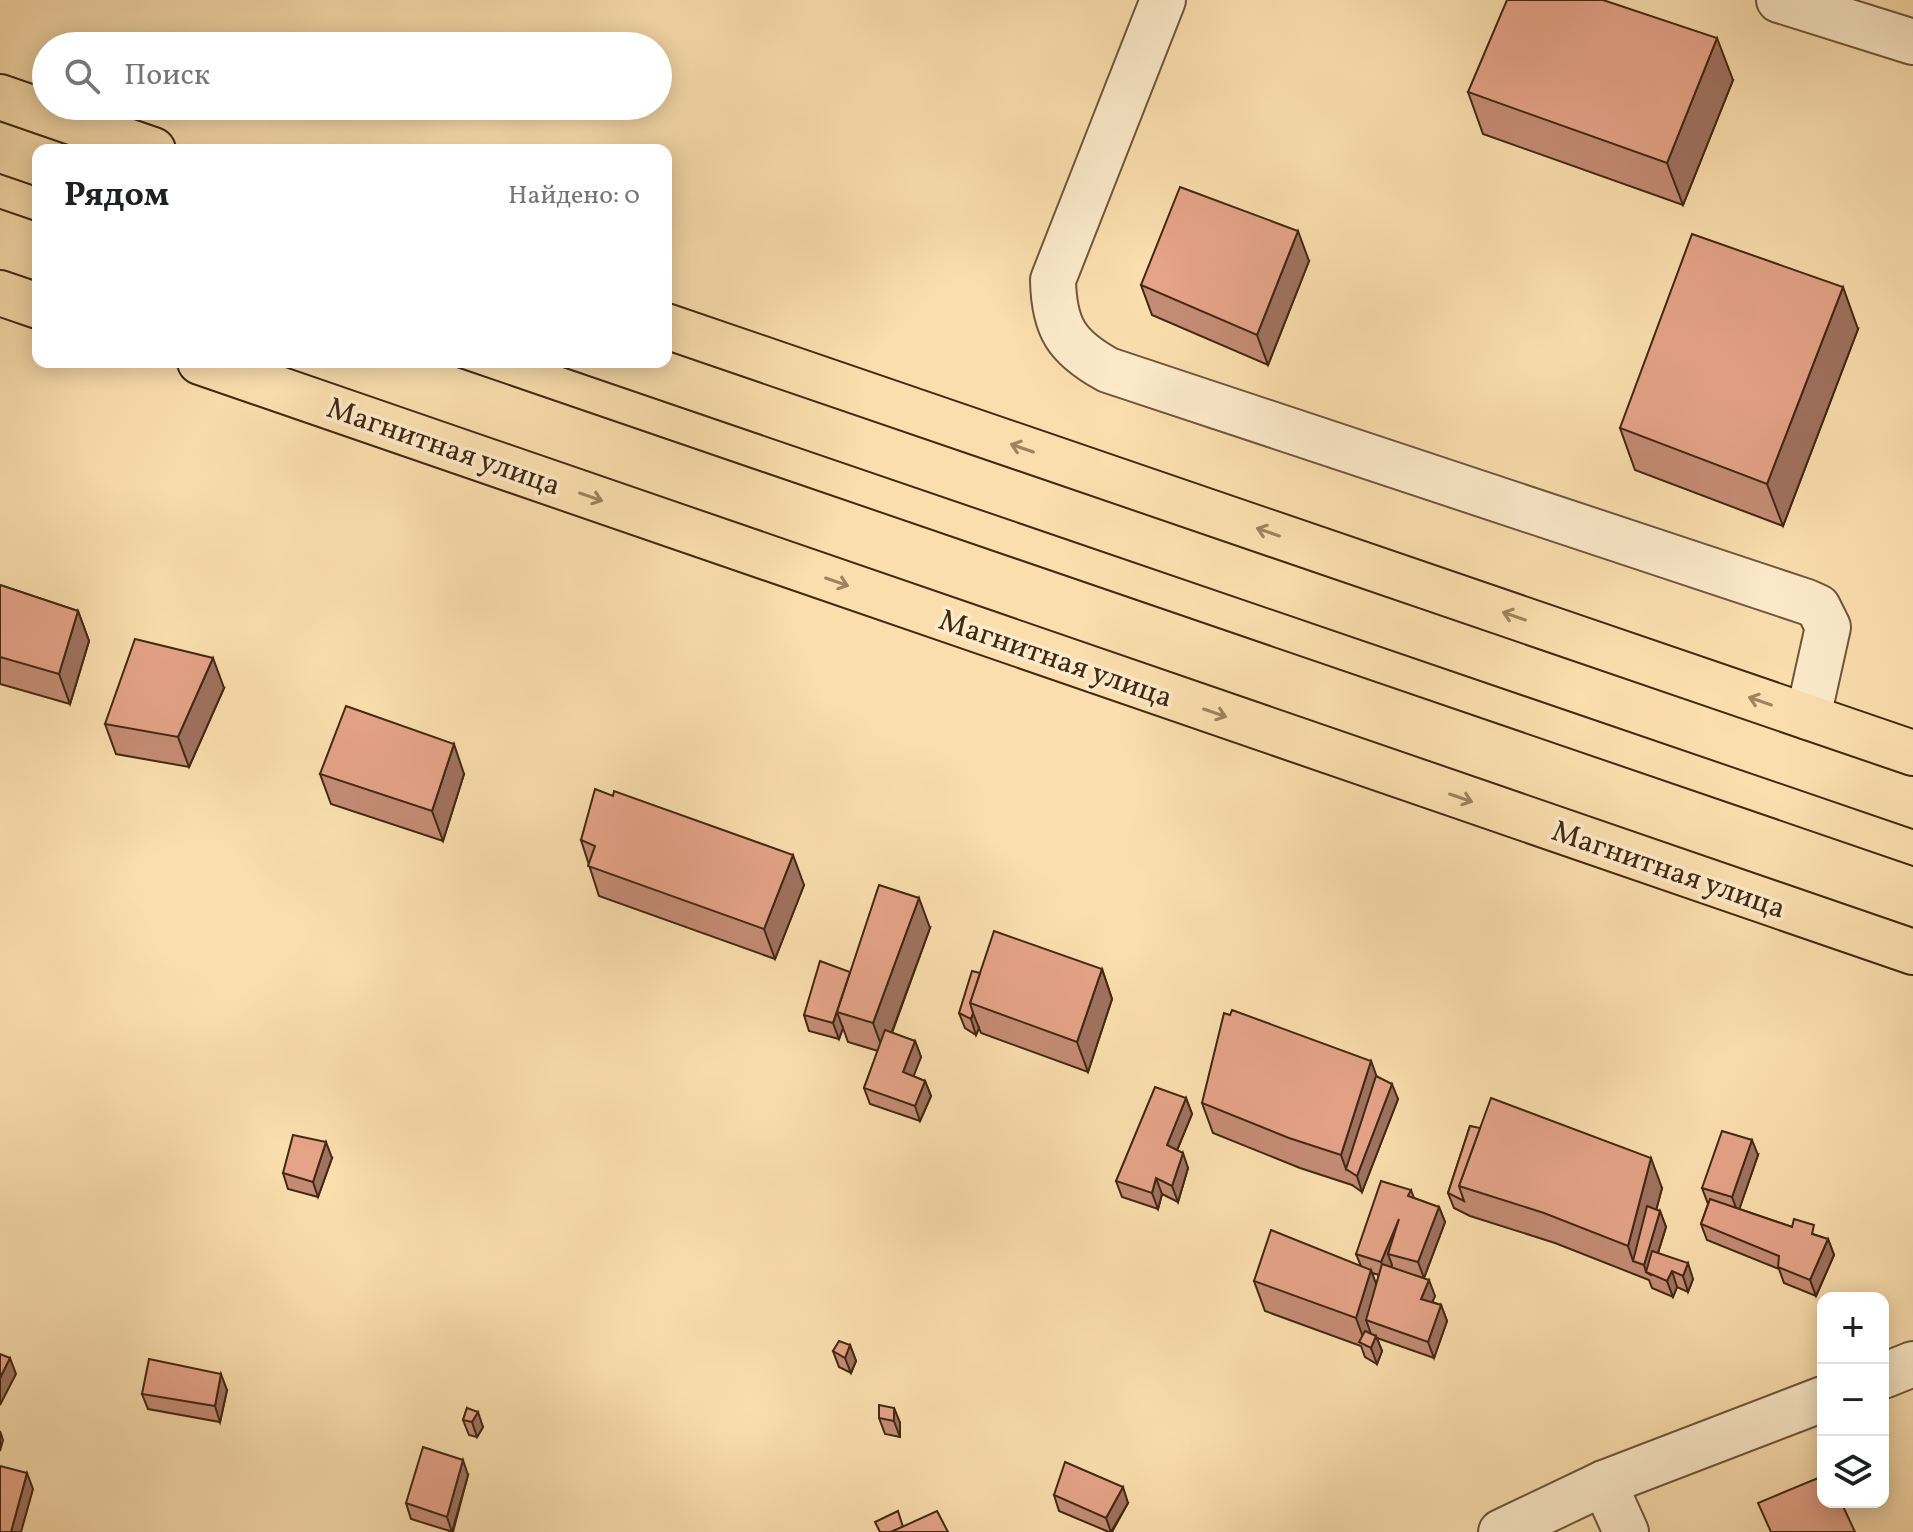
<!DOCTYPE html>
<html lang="ru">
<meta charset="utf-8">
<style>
body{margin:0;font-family:Vollkorn,serif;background:#f6f6f6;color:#202124}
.controls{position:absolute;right:24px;bottom:24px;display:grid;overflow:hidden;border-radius:16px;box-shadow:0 4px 20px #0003}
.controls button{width:72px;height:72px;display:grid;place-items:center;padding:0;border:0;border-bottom:2px solid #e0e0e0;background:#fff;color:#202124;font:40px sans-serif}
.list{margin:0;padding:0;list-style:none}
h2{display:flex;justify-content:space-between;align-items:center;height:104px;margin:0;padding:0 32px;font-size:34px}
h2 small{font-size:26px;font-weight:400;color:#757577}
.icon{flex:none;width:44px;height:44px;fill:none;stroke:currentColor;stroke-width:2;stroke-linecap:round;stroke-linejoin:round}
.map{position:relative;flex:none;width:1913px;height:1532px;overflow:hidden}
.search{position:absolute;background:#fff;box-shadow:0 4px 20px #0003;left:32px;top:32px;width:640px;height:88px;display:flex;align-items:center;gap:20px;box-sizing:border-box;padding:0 28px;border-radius:44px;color:#757577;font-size:30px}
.panel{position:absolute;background:#fff;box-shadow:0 4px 20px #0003;left:32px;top:144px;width:640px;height:224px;border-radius:16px}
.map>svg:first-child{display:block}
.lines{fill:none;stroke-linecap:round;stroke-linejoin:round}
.minor-casing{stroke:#70563a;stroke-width:48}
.major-casing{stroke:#412813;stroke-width:48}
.minor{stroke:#fceaca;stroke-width:44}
.major{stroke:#fbdeae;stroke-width:44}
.tram{stroke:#412813;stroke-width:2}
.wall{fill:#c58c75;stroke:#412813;stroke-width:2;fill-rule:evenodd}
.shaded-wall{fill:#a0725f;stroke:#412813;stroke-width:2}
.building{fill:#e5a388;stroke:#412813;stroke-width:2}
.oneway{stroke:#9e8360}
.labels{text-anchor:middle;stroke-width:7;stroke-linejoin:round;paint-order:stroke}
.street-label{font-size:30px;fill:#412813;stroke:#fceaca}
</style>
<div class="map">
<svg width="1913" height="1532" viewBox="0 0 1913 1532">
<rect width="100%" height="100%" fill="#fbdeae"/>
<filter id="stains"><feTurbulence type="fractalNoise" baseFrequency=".0025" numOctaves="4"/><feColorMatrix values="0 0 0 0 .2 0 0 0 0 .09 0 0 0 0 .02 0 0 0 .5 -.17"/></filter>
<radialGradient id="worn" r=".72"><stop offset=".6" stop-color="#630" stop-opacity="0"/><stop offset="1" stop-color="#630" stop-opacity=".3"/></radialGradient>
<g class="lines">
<defs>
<g id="minor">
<path d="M 1163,0 L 1053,280 C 1054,327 1066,347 1108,370 L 1807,602 L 1818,607 L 1828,627 L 1808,717"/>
<path d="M 1779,0 L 1913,42"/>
<path d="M 1883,1376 L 1913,1364"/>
<path d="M 1604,1483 L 1626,1532"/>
<path d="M 1501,1532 L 1604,1483 L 1823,1399"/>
</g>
<g id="major">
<path d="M 0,97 L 153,150"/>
<path d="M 0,293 L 38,306"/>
<path d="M 666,326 L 1913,753"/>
<path d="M 200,362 L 1913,952"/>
</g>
</defs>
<!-- minor casing -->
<use href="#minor" class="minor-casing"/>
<!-- major casing -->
<use href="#major" class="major-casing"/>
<!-- minor -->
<use href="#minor" class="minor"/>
<!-- major -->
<use href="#major" class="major"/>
<!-- tram -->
<g class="tram">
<path d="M 0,174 L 38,187"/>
<path d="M 0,209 L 38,222"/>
<path d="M 442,362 L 1913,866"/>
<path d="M 548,362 L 1913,829"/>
</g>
</g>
<!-- wall -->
<g class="wall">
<path d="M 1733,80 L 1683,205 L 1483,134 L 1468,92 Z"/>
<path d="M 1309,261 L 1268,365 L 1152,315 L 1141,285 Z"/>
<path d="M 1858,329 L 1783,526 L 1635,470 L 1620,428 Z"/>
<path d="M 0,585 L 78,611 L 89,641 L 70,704 L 0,684 Z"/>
<path d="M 224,688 L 189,767 L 116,754 L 105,724 Z"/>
<path d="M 320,774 L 464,774 L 443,841 L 331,804 Z"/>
<path d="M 581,840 L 804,885 L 775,959 L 599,896 Z"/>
<path d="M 930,928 L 892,1033 L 915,1041 L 921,1057 L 913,1076 L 925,1081 L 931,1096 L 920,1121 L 870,1104 L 864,1088 L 878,1051 L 848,1042 L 843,1028 L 839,1039 L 809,1031 L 804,1015 L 850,972 Z"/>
<path d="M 1102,969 L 1112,999 L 1088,1072 L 981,1033 L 979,1028 L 976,1035 L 965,1028 L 959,1013 L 980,973 Z"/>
<path d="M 1371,1061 L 1376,1076 L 1398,1099 L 1362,1192 L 1352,1185 L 1300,1168 L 1213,1133 L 1202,1103 Z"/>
<path d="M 1186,1098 L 1192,1114 L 1177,1150 L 1188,1168 L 1178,1202 L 1162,1194 L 1158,1209 L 1122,1197 L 1116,1181 Z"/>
<path d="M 1470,1126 L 1662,1188 L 1656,1210 L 1660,1211 L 1666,1227 L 1658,1253 L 1693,1279 L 1688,1292 L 1677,1287 L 1673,1297 L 1652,1288 L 1649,1280 L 1555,1243 L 1470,1216 L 1454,1208 L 1448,1193 Z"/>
<path d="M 1758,1155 L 1739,1209 L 1828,1239 L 1834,1255 L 1816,1296 L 1784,1283 L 1779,1269 L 1707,1240 L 1701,1224 L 1708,1204 L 1702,1188 Z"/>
<path d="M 332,1158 L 318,1197 L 288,1189 L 283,1173 Z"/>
<path d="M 1411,1190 L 1414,1198 L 1439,1207 L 1445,1222 L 1424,1278 L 1413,1275 L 1435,1296 L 1432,1302 L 1441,1305 L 1447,1321 L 1434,1358 L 1377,1338 L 1382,1351 L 1377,1364 L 1365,1357 L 1361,1346 L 1265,1311 L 1254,1281 L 1361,1266 L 1356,1254 ZM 1372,1273 L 1379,1275 L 1376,1285 Z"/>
<path d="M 850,1345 L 856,1361 L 851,1373 L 839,1367 L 833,1351 Z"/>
<path d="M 227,1390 L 220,1422 L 148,1409 L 142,1394 Z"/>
<path d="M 467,1408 L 483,1427 L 477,1437 L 469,1435 L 463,1420 Z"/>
<path d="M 894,1408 L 900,1423 L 900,1437 L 885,1434 L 879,1418 Z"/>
<path d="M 468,1475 L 453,1532 L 411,1519 L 406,1503 Z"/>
<path d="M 1054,1495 L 1128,1503 L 1112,1532 L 1109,1532 L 1059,1511 Z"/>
</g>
<!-- shaded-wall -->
<g class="shaded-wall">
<path d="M 1717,38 L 1733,80 L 1683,205 L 1667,163 Z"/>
<path d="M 1298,231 L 1309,261 L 1268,365 L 1257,335 Z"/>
<path d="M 1843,287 L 1858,329 L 1783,526 L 1767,484 Z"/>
<path d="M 78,611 L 89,641 L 70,704 L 59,674 Z"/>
<path d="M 213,658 L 224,688 L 189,767 L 178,737 Z"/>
<path d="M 454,744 L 464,774 L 443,841 L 432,811 Z"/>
<path d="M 793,855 L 804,885 L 775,959 L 764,929 Z"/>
<path d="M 919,898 L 930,928 L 884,1053 L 873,1023 Z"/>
<path d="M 1102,969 L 1112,999 L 1088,1072 L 1077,1042 Z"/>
<path d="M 837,1012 L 843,1028 L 839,1039 L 833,1023 Z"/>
<path d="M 973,1013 L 979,1028 L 976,1035 L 971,1019 Z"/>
<path d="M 915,1041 L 921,1057 L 909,1088 L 903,1072 Z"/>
<path d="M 1371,1061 L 1382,1091 L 1346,1169 L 1341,1155 Z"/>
<path d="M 925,1081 L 931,1096 L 920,1121 L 915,1106 Z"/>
<path d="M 1392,1084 L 1398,1099 L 1362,1192 L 1357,1176 Z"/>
<path d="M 1186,1098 L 1192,1114 L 1173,1160 L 1167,1145 Z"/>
<path d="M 1752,1140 L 1758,1155 L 1738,1213 L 1732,1197 Z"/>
<path d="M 326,1142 L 332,1158 L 318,1197 L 313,1182 Z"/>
<path d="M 1183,1153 L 1188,1168 L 1178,1202 L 1172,1186 Z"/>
<path d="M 1651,1158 L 1662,1188 L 1642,1264 L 1633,1261 L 1628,1246 Z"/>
<path d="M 1156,1178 L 1162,1194 L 1158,1209 L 1152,1193 Z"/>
<path d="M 1439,1207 L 1445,1222 L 1424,1278 L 1418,1262 Z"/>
<path d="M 1660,1211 L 1666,1227 L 1651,1275 L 1646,1272 L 1644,1265 Z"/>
<path d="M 1399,1219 L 1388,1254 L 1392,1265 L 1387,1277 L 1381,1262 Z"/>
<path d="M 1828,1239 L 1834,1255 L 1816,1296 L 1810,1280 Z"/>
<path d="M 1688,1263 L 1693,1279 L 1688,1292 L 1683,1276 Z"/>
<path d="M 1371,1270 L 1382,1300 L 1366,1320 L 1371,1334 L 1366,1345 L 1356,1318 Z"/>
<path d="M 1672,1271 L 1677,1287 L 1673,1297 L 1667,1281 Z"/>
<path d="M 1429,1280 L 1435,1296 L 1427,1314 L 1421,1299 Z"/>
<path d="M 1441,1305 L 1447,1321 L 1434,1358 L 1428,1342 Z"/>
<path d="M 1376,1336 L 1382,1351 L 1377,1364 L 1371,1348 Z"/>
<path d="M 850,1345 L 856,1361 L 851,1373 L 845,1358 Z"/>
<path d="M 10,1358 L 16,1374 L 0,1405 L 0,1378 Z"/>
<path d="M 221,1374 L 227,1390 L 220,1422 L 215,1406 Z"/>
<path d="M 894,1408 L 900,1423 L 900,1437 L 894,1421 Z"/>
<path d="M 478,1412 L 483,1427 L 477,1437 L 472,1422 Z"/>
<path d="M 0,1431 L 3,1440 L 0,1451 Z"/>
<path d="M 463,1460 L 468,1475 L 452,1532 L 447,1517 Z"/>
<path d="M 27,1473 L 33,1489 L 21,1532 L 11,1532 Z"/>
<path d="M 1123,1487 L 1128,1503 L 1111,1532 L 1106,1518 Z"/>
</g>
<!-- building -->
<g class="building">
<path d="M 1507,0 L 1603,0 L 1717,38 L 1667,163 L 1468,92 Z"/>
<path d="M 1180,187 L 1298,231 L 1257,335 L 1141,285 Z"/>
<path d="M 1692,234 L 1843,287 L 1767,484 L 1620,428 Z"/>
<path d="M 0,585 L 78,611 L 59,674 L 0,657 Z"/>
<path d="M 135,639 L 213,658 L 178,737 L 105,724 Z"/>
<path d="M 346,706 L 454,744 L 432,811 L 320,774 Z"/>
<path d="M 595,789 L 613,796 L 614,791 L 793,855 L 764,929 L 588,866 L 595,846 L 581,840 Z"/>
<path d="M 879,885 L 919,898 L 873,1023 L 837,1012 Z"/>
<path d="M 994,931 L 1102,969 L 1077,1042 L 970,1003 Z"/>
<path d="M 820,961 L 850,972 L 833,1023 L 804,1015 Z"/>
<path d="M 972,971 L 980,973 L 970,1003 L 973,1013 L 971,1019 L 959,1013 Z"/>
<path d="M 1232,1010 L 1371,1061 L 1341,1155 L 1289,1138 L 1202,1103 L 1224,1013 L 1230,1015 Z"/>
<path d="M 885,1030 L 915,1041 L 903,1072 L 925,1081 L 915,1106 L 864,1088 Z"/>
<path d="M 1376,1076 L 1392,1084 L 1357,1176 L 1346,1169 Z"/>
<path d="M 1155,1087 L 1186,1098 L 1167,1145 L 1183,1153 L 1172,1186 L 1156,1178 L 1152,1193 L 1116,1181 Z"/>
<path d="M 1491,1098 L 1651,1158 L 1628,1246 L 1544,1213 L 1459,1186 Z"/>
<path d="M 1470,1126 L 1480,1128 L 1459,1186 L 1464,1201 L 1448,1193 Z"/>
<path d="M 1722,1131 L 1752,1140 L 1732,1197 L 1702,1188 Z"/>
<path d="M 293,1135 L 326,1142 L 313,1182 L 283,1173 Z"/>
<path d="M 1381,1181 L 1411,1190 L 1408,1196 L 1439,1207 L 1418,1262 L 1388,1254 L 1399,1219 L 1381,1262 L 1356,1254 Z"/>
<path d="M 1710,1199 L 1792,1227 L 1794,1219 L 1814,1225 L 1812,1234 L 1828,1239 L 1810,1280 L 1778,1267 L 1779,1256 L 1701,1224 Z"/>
<path d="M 1647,1206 L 1660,1211 L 1644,1265 L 1633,1261 Z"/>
<path d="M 1271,1230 L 1371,1270 L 1356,1318 L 1254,1281 Z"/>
<path d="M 1652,1251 L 1688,1263 L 1683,1276 L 1672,1271 L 1667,1281 L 1646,1272 Z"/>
<path d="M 1382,1264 L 1429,1280 L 1421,1299 L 1441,1305 L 1428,1342 L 1366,1320 Z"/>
<path d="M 1365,1331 L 1376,1336 L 1371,1348 L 1359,1342 Z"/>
<path d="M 839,1341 L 850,1345 L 845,1358 L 833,1351 Z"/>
<path d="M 0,1354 L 10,1358 L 0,1378 Z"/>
<path d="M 149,1359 L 221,1374 L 215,1406 L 142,1394 Z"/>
<path d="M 879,1405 L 894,1408 L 894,1421 L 879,1418 Z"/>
<path d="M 467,1408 L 478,1412 L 472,1422 L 463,1420 Z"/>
<path d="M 423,1447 L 463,1460 L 447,1517 L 406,1503 Z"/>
<path d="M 1065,1462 L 1123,1487 L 1106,1518 L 1054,1495 Z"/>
<path d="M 0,1466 L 27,1473 L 11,1532 L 0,1532 Z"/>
<path d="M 1823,1476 L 1823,1502 L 1841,1502 L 1855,1532 L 1771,1532 L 1758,1503 Z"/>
<path d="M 898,1511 L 903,1527 L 891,1532 L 880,1532 L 875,1522 Z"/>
<path d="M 937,1511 L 948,1532 L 891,1532 Z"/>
</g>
<!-- one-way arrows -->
<defs><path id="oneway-shaft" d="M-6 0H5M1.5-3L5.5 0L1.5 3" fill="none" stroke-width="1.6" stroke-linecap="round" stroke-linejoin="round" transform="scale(2)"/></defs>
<g class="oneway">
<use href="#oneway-shaft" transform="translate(1022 448) rotate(-161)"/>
<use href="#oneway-shaft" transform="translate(591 497) rotate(19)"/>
<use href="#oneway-shaft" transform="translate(1268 532) rotate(-161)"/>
<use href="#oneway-shaft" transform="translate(837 582) rotate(19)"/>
<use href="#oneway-shaft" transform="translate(1514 616) rotate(-161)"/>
<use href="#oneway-shaft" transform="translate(1760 701) rotate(-161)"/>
<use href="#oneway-shaft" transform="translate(1215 713) rotate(19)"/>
<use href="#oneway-shaft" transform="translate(1461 798) rotate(19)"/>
</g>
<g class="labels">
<!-- street labels -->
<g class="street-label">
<text transform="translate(444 446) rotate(19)" y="10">Магнитная улица</text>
<text transform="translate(1056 658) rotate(19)" y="10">Магнитная улица</text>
<text transform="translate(1669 869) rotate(19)" y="10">Магнитная улица</text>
</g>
</g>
<rect width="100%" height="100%" filter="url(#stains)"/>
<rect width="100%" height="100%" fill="url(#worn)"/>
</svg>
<div class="controls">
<button>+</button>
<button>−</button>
<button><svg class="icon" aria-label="layers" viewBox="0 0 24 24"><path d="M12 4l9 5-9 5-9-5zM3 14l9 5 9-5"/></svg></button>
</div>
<div class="search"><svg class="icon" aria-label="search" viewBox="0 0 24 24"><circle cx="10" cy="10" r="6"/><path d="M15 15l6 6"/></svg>Поиск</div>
<section class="panel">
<h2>Рядом<small>Найдено: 0</small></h2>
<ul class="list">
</ul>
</section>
</div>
